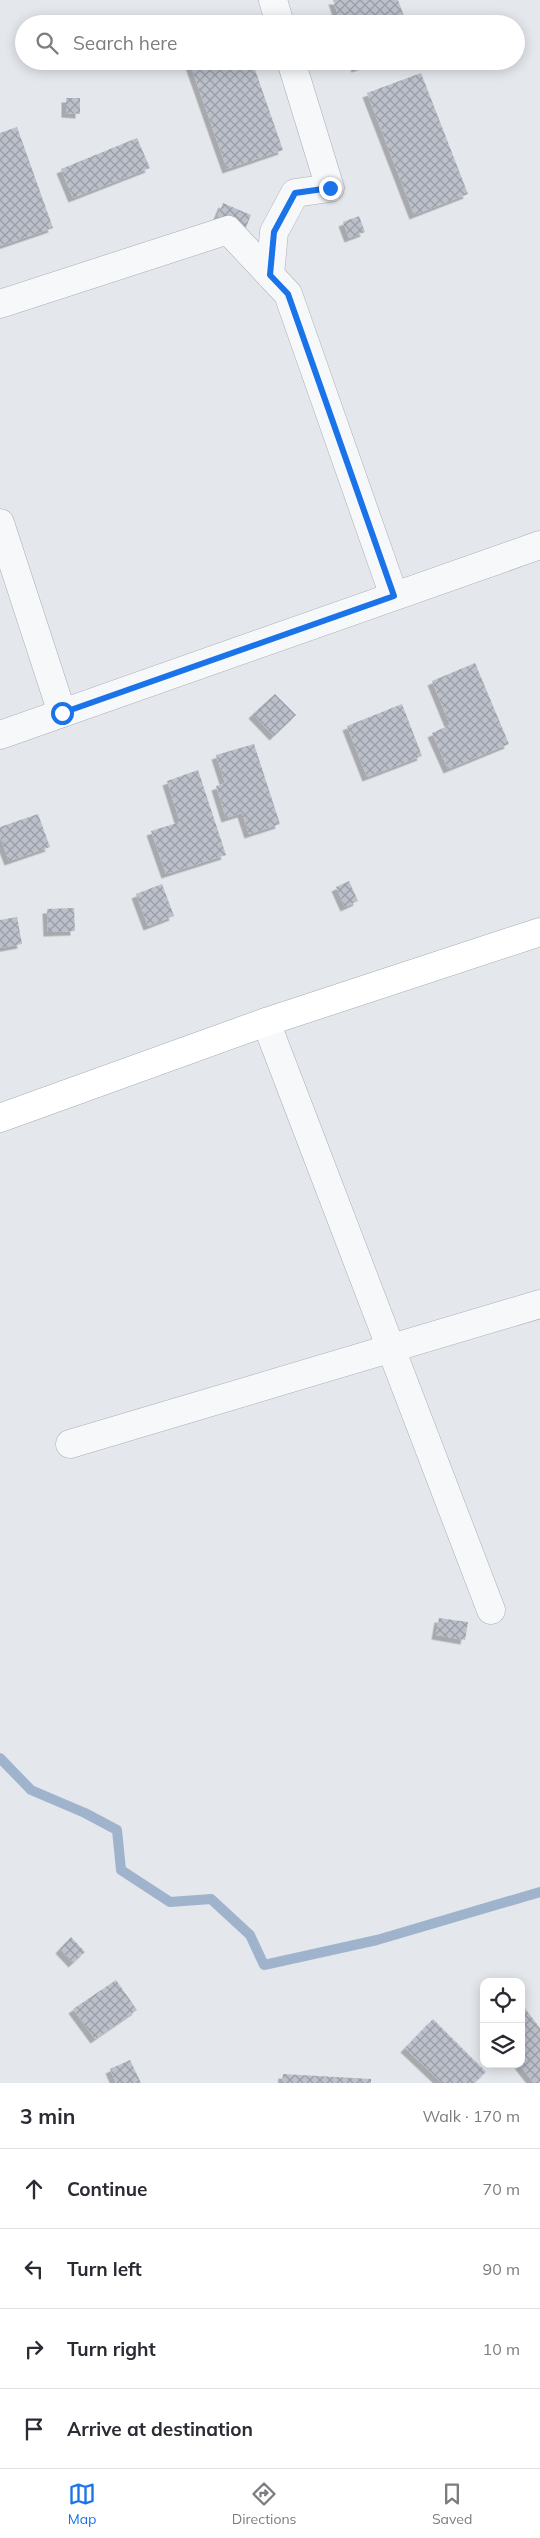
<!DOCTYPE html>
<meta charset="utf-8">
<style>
body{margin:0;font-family:Mulish,sans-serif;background:#f2f2f3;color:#2b2b33}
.controls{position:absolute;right:15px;bottom:15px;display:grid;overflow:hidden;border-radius:10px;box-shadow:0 2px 12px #0003}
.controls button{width:45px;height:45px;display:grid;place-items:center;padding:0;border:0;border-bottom:1px solid #e1e1e2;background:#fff;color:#2b2b33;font:25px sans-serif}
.stop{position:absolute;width:15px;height:15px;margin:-11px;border:4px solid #1a73e8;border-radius:50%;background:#fff}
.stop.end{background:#1a73e8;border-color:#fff;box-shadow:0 1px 5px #0008}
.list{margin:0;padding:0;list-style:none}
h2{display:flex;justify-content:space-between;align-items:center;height:65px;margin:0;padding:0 20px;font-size:21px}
h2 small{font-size:16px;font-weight:400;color:#7c7c81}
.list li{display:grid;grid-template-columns:32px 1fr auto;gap:15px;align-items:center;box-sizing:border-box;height:80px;padding:0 20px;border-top:1px solid #e1e1e2}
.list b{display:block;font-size:19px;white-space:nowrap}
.list em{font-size:16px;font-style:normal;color:#7c7c81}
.icon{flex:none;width:28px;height:28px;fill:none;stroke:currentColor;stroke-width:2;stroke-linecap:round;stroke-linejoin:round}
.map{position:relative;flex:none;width:540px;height:2083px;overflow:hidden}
.search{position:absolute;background:#fff;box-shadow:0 2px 12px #0003;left:15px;right:15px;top:15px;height:55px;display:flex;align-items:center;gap:12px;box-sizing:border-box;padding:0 18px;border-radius:28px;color:#7c7c81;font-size:19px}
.sheet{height:385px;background:#fff}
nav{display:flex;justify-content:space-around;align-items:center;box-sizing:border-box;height:70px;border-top:1px solid #e1e1e2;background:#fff;font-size:14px;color:#7c7c81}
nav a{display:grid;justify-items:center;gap:2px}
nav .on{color:#1a73e8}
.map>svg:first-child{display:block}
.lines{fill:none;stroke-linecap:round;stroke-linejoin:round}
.stream{stroke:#9fb4cc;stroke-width:10}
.building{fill:url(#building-cross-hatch);filter:url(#shadow)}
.minor-casing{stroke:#a9aeb7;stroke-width:29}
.primary-casing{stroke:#a3abb8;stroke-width:29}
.minor{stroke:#f7f8fa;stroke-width:28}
.primary{stroke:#fff;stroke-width:28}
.route{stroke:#1a73e8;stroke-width:6}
</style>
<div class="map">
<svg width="540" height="2083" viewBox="0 0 540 2083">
<defs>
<pattern id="building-cross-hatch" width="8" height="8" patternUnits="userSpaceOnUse" patternTransform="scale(1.25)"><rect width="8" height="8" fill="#bbc0ca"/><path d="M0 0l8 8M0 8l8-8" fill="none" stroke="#989da6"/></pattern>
<filter id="shadow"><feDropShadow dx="-4.5" dy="4.5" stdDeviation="0" flood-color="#0004"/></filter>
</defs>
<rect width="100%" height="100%" fill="#e4e7ec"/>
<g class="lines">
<!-- stream -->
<path class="stream" d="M 0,1758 L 31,1790 L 85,1813 L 117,1830 L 121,1870 L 170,1902 L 211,1899 L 250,1935 L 264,1965 L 377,1940 L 540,1892"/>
</g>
<!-- building -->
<g class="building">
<path d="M 333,0 L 398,0 L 407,24 L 341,24 Z"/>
<path d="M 189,61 L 252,61 L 283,150 L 227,169 Z"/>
<path d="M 354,61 L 373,61 L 374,62 L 356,68 Z"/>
<path d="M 421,73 L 468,194 L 414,215 L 367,93 Z"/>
<path d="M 66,98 L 80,98 L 80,114 L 66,113 Z"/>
<path d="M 17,127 L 53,228 L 0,246 L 0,133 Z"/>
<path d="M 137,138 L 150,168 L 73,198 L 61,169 Z"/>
<path d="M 223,203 L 251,215 L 244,232 L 216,220 Z"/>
<path d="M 359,216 L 365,232 L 349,238 L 343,222 Z"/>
<path d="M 475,663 L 509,744 L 448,769 L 432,733 L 450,725 L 432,681 Z"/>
<path d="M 275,694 L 296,715 L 274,736 L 253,714 Z"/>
<path d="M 402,704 L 422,756 L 367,777 L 347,726 Z"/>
<path d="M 254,744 L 280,824 L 249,834 L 242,813 L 226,818 L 216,786 L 225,783 L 216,755 Z"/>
<path d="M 198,770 L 226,855 L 166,874 L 151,831 L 180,822 L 167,781 Z"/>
<path d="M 38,814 L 50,847 L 9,861 L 0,837 L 0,827 Z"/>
<path d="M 349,881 L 358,901 L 345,907 L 336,887 Z"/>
<path d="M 162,884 L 174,916 L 148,926 L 136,894 Z"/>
<path d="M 74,908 L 75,931 L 48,932 L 47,909 Z"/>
<path d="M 17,917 L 22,944 L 0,948 L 0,920 Z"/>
<path d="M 439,1618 L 468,1622 L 465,1640 L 436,1635 Z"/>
<path d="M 71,1937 L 85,1952 L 73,1963 L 60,1949 Z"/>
<path d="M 116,1980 L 137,2010 L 95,2039 L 73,2009 Z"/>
<path d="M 521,2003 L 540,2028 L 540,2082 L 538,2083 L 534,2083 L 519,2064 L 521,2064 Z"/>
<path d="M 433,2019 L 486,2072 L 474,2083 L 442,2083 L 405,2048 Z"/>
<path d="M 130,2060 L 141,2083 L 116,2083 L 110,2069 Z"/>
<path d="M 283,2074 L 371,2079 L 371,2083 L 282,2083 Z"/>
</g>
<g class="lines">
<defs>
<g id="minor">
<path d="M 273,0 L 280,24"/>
<path d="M 270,275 L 274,232 L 295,193 L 330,188 L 291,61"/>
<path d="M 0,304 L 228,230 L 288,294 L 394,596"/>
<path d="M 0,523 L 62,713"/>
<path d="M 0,735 L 540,545"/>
<path d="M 266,1022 L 491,1610"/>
<path d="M 70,1444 L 540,1304"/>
</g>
<path id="primary" d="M 0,1118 L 266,1022 L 540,932"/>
</defs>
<!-- minor casing -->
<use href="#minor" class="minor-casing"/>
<!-- primary casing -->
<use href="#primary" class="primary-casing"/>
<!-- minor -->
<use href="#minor" class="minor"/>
<!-- primary -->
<use href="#primary" class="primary"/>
</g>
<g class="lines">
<!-- route -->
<path class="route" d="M 62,713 L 394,596 L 288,294 L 270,275 L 274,232 L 295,193 L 330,188"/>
</g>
</svg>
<div class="controls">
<button><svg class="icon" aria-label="locate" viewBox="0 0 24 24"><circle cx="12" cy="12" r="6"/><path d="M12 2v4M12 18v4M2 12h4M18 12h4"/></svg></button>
<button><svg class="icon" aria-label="layers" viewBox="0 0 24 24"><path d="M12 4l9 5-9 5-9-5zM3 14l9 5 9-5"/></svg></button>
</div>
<div class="stop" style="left:62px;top:713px"></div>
<div class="stop end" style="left:330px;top:188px"></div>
<div class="search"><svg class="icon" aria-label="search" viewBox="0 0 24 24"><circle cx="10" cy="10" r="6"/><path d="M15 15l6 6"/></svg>Search here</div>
</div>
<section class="sheet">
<h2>3 min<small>Walk · 170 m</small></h2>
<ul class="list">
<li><svg class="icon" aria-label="ahead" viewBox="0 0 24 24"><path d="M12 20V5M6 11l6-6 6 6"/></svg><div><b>Continue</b></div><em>70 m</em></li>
<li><svg class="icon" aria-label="left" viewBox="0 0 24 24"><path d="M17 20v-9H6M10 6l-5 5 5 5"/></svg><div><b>Turn left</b></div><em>90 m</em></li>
<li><svg class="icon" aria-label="right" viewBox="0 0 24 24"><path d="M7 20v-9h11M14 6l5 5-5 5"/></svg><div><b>Turn right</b></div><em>10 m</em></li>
<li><svg class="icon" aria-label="arrive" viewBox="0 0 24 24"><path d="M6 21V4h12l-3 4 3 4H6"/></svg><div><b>Arrive at destination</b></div></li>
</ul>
</section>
<nav>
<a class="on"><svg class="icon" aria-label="map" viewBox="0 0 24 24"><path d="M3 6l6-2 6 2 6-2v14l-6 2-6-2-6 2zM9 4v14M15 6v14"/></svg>Map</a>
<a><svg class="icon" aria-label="directions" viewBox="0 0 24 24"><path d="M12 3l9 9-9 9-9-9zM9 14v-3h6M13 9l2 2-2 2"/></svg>Directions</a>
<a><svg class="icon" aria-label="saved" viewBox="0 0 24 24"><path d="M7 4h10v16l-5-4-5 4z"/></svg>Saved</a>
</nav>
